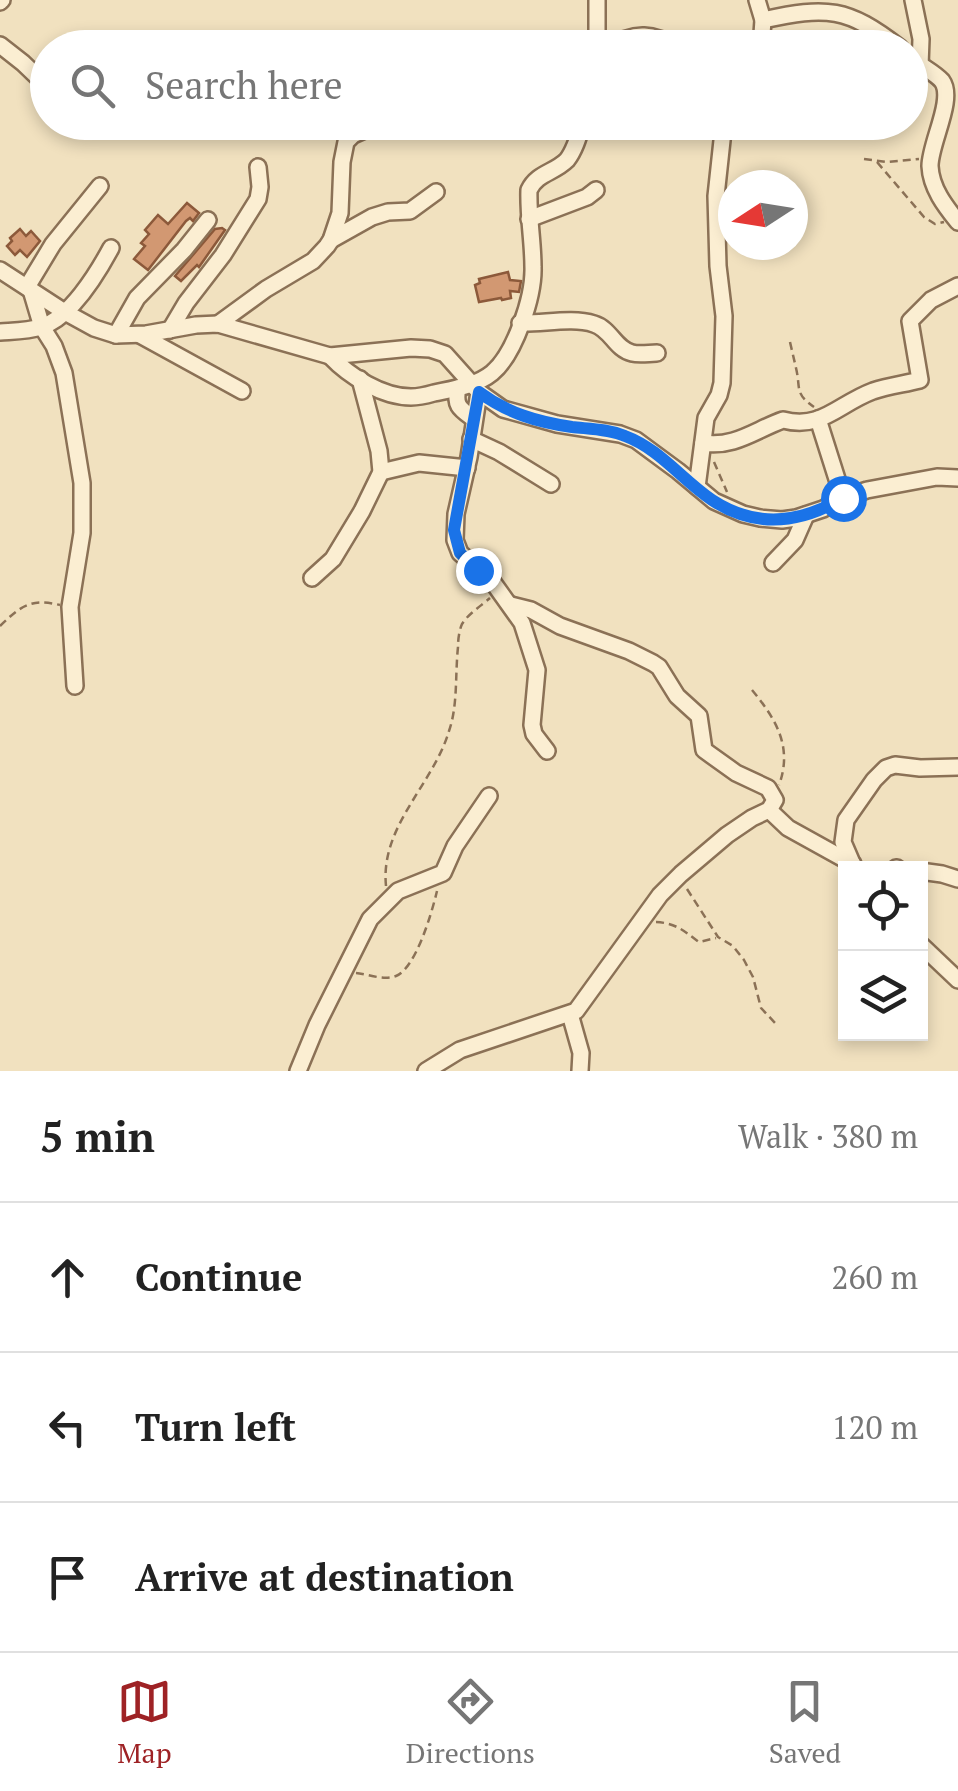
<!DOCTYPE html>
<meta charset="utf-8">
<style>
body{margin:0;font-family:"PT Serif",serif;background:#f2f2f2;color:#222}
.controls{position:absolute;right:30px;bottom:30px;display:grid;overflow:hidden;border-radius:0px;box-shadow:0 5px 15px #0003}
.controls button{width:90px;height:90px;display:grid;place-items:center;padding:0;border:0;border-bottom:2px solid #e0e0e0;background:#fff;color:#222;font:50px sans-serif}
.compass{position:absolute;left:718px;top:170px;width:90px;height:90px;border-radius:50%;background:#fff;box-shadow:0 5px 15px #0003;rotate:258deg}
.stop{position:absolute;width:30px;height:30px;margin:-22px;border:8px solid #1a73e8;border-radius:50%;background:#fff}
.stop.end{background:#1a73e8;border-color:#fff;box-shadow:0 2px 10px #0008}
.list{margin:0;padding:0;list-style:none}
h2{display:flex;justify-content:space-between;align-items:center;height:130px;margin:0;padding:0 40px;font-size:42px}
h2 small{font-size:32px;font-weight:400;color:#767676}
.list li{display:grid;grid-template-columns:65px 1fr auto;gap:30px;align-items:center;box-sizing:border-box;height:150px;padding:0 40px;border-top:2px solid #e0e0e0}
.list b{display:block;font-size:38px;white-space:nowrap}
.list em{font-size:32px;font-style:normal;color:#767676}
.icon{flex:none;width:55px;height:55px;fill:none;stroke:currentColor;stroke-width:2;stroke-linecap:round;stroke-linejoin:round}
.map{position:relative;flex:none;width:958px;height:1071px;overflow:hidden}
.search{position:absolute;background:#fff;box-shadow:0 5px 15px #0003;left:30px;right:30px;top:30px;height:110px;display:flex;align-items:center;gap:25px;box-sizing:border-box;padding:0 35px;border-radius:55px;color:#767676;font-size:38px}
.sheet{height:580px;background:#fff}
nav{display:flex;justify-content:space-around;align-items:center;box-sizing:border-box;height:140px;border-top:2px solid #e0e0e0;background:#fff;font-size:28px;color:#767676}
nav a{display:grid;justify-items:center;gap:5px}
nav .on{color:#9e2225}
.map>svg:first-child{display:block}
.building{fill:#d29872;stroke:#8c593a;stroke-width:2.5}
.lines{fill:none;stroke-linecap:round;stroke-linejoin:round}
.minor-casing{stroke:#8b7156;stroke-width:20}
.path{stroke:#8b7156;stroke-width:2.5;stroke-dasharray:8 5;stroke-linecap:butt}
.minor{stroke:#fbeed2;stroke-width:15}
.route{stroke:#1a73e8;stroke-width:12}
</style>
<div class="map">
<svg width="958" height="1071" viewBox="0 0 958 1071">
<rect width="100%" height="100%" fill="#f1e1bf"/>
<!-- building -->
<g class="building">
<path d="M 187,203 L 199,213 L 193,221 L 190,218 L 186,221 L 148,270 L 134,259 L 145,246 L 141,243 L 149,234 L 145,230 L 158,215 L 168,224 Z"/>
<path d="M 222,228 L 225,230 L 199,267 L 197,265 L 181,281 L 175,276 L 215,229 Z"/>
<path d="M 20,229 L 26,236 L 31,231 L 40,241 L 27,257 L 20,250 L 15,255 L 7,246 L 12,241 L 10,238 Z"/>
<path d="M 508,272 L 510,280 L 521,281 L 519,292 L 510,291 L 511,298 L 502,300 L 501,298 L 479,302 L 475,285 L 480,283 L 479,279 Z"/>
</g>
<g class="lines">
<defs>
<g id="minor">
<path d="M 757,0 L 763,20 L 761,48"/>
<path d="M 913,0 L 921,39 L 920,66"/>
<path d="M 0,2 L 2,0"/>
<path d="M 763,20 C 827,6 847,7 900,48"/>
<path d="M 0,45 L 23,63 L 48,87"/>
<path d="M 597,48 L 597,0"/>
<path d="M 611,48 C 634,30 654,34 679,48"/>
<path d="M 910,57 C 920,66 934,72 942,81 C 955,99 930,143 930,166 C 931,188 945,206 958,222"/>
<path d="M 248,122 L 251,125"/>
<path d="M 529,219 L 587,197 L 596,190"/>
<path d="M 331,240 L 372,217 L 388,212 L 410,211 L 436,192"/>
<path d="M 0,270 L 63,311 L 94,328 L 116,335 L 146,334 L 196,325 L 218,324 L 330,356 L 411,348 L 430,349 L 445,354 L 479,392 L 503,409 L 557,424 L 620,434 L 636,440 L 678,471 L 714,501 L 743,514 L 760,518 L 782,520 L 796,518 L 823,509 L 843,498 L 867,490 L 937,477 L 958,478"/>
<path d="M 27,287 L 53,244 L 100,186"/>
<path d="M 31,290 L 42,327 L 54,346 L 64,373 L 82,483 L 82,533 L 70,607 L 75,686"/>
<path d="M 520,323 C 543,324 572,317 594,324 C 611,329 615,349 632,353 C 640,355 649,353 657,353"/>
<path d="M 218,324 L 266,289 L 313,261 L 327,246 L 331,240 L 340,213 L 342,162 L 346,142 L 353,135 L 382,122"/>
<path d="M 170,330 L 186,303 L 223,255 L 258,199 L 260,187 L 258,167"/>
<path d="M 0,332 C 13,331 28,331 41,327 C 70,318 97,274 111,248"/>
<path d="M 116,335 L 137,298 L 184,250 L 208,220"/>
<path d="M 140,335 L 242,391"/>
<path d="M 330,356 C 349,376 382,397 411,397 C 418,397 427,395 434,393 C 453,389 476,386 492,373 C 515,354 534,296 533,267 C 533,241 528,216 529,190 C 537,173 554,173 567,160 C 575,150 579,135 583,122"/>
<path d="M 458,388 C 454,406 460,409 474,419"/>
<path d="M 479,392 L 469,457 L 456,514 L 455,540 L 460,553 L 492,581 L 522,623 L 537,670 L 532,725 L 534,734 L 547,751"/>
<path d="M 818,419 L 843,498"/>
<path d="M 471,439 L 499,452 L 551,484"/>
<path d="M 703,443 C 734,448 755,430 783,420 C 822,430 838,404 873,391 C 888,386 904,384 920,380 L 910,321 L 931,300 L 958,286"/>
<path d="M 381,472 L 419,463 L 467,468"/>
<path d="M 697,487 L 706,418 L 719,395 L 722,383 L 724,316 L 718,266 L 716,196 L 724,122"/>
<path d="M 773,563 L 795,540 L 806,515"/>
<path d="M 312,578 L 333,559 L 362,511 L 381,472 L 379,451 L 360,379"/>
<path d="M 769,810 L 788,828 L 853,864"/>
<path d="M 852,863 L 843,842 L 846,820 L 874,780 L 886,768 L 895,765 L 920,768 L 958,767"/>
<path d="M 896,868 L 897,868"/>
<path d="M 920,871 L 942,874 L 958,879"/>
<path d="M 920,944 L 958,980"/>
<path d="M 570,1014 L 581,1053 L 580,1071"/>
<path d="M 298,1071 L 317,1025 L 370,919 L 398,891 L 443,873 L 455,846 L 489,796"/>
<path d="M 426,1071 L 460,1050 L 576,1011 L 660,895 L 681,874 L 727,835 L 752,818 L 769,810 L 775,800 L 768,788 L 736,773 L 704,750 L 699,716 L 677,696 L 659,667 L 653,663 L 629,651 L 560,626 L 531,610 L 511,605"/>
</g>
</defs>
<!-- minor casing -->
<use href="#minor" class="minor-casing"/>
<!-- path -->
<g class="path">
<path d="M 864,159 L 887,162 L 919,159"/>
<path d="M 877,162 L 924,217 L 935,224 L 944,222"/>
<path d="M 790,342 C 792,351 794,359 796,368 C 801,389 794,393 814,407"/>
<path d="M 714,462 L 727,492"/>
<path d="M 0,626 C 21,606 30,598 60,605"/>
<path d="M 752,690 C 776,719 793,747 779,785"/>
<path d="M 386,886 C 380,826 433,785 449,731 C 458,705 455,675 458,647 C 458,640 459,631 462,624 C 468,614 481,606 490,598"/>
<path d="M 687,889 L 718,937 L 733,946 L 744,960 L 753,977 L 761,1008 L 777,1025"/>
<path d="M 656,922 C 676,923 684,931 699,942 L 716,938"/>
<path d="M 356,973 C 368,974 384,981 396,976 C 416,968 432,912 437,891"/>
</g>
<!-- minor -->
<use href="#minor" class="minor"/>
</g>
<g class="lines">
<!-- route -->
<path class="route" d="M 478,570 L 460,553 L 454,530 L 479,392 C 507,413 537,422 572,427 C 590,429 608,429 625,436 C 660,449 682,480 712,500 C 756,529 801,523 843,498"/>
</g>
</svg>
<div class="controls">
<button><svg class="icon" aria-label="locate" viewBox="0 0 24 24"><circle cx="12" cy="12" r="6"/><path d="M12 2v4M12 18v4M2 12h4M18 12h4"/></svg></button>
<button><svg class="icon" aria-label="layers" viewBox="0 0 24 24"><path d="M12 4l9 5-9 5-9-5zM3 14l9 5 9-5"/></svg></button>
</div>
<svg class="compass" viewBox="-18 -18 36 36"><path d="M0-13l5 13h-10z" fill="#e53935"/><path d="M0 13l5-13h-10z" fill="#767676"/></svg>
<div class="stop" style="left:843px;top:498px"></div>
<div class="stop end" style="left:478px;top:570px"></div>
<div class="search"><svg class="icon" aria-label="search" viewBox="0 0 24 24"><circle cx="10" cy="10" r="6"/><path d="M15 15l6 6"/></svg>Search here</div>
</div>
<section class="sheet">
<h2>5 min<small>Walk · 380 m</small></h2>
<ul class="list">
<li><svg class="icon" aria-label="ahead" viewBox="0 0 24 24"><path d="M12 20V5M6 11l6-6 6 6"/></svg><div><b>Continue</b></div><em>260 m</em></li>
<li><svg class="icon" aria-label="left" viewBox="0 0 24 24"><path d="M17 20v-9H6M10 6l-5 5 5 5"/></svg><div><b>Turn left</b></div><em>120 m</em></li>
<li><svg class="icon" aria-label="arrive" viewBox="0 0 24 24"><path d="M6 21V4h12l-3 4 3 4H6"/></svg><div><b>Arrive at destination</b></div></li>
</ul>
</section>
<nav>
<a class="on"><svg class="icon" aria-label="map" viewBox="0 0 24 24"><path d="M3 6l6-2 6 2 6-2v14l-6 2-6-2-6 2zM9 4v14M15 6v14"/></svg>Map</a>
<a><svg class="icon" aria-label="directions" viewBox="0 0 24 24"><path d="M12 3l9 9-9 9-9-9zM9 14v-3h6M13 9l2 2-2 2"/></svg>Directions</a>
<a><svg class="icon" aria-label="saved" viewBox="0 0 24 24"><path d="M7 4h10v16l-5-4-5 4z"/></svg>Saved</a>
</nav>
